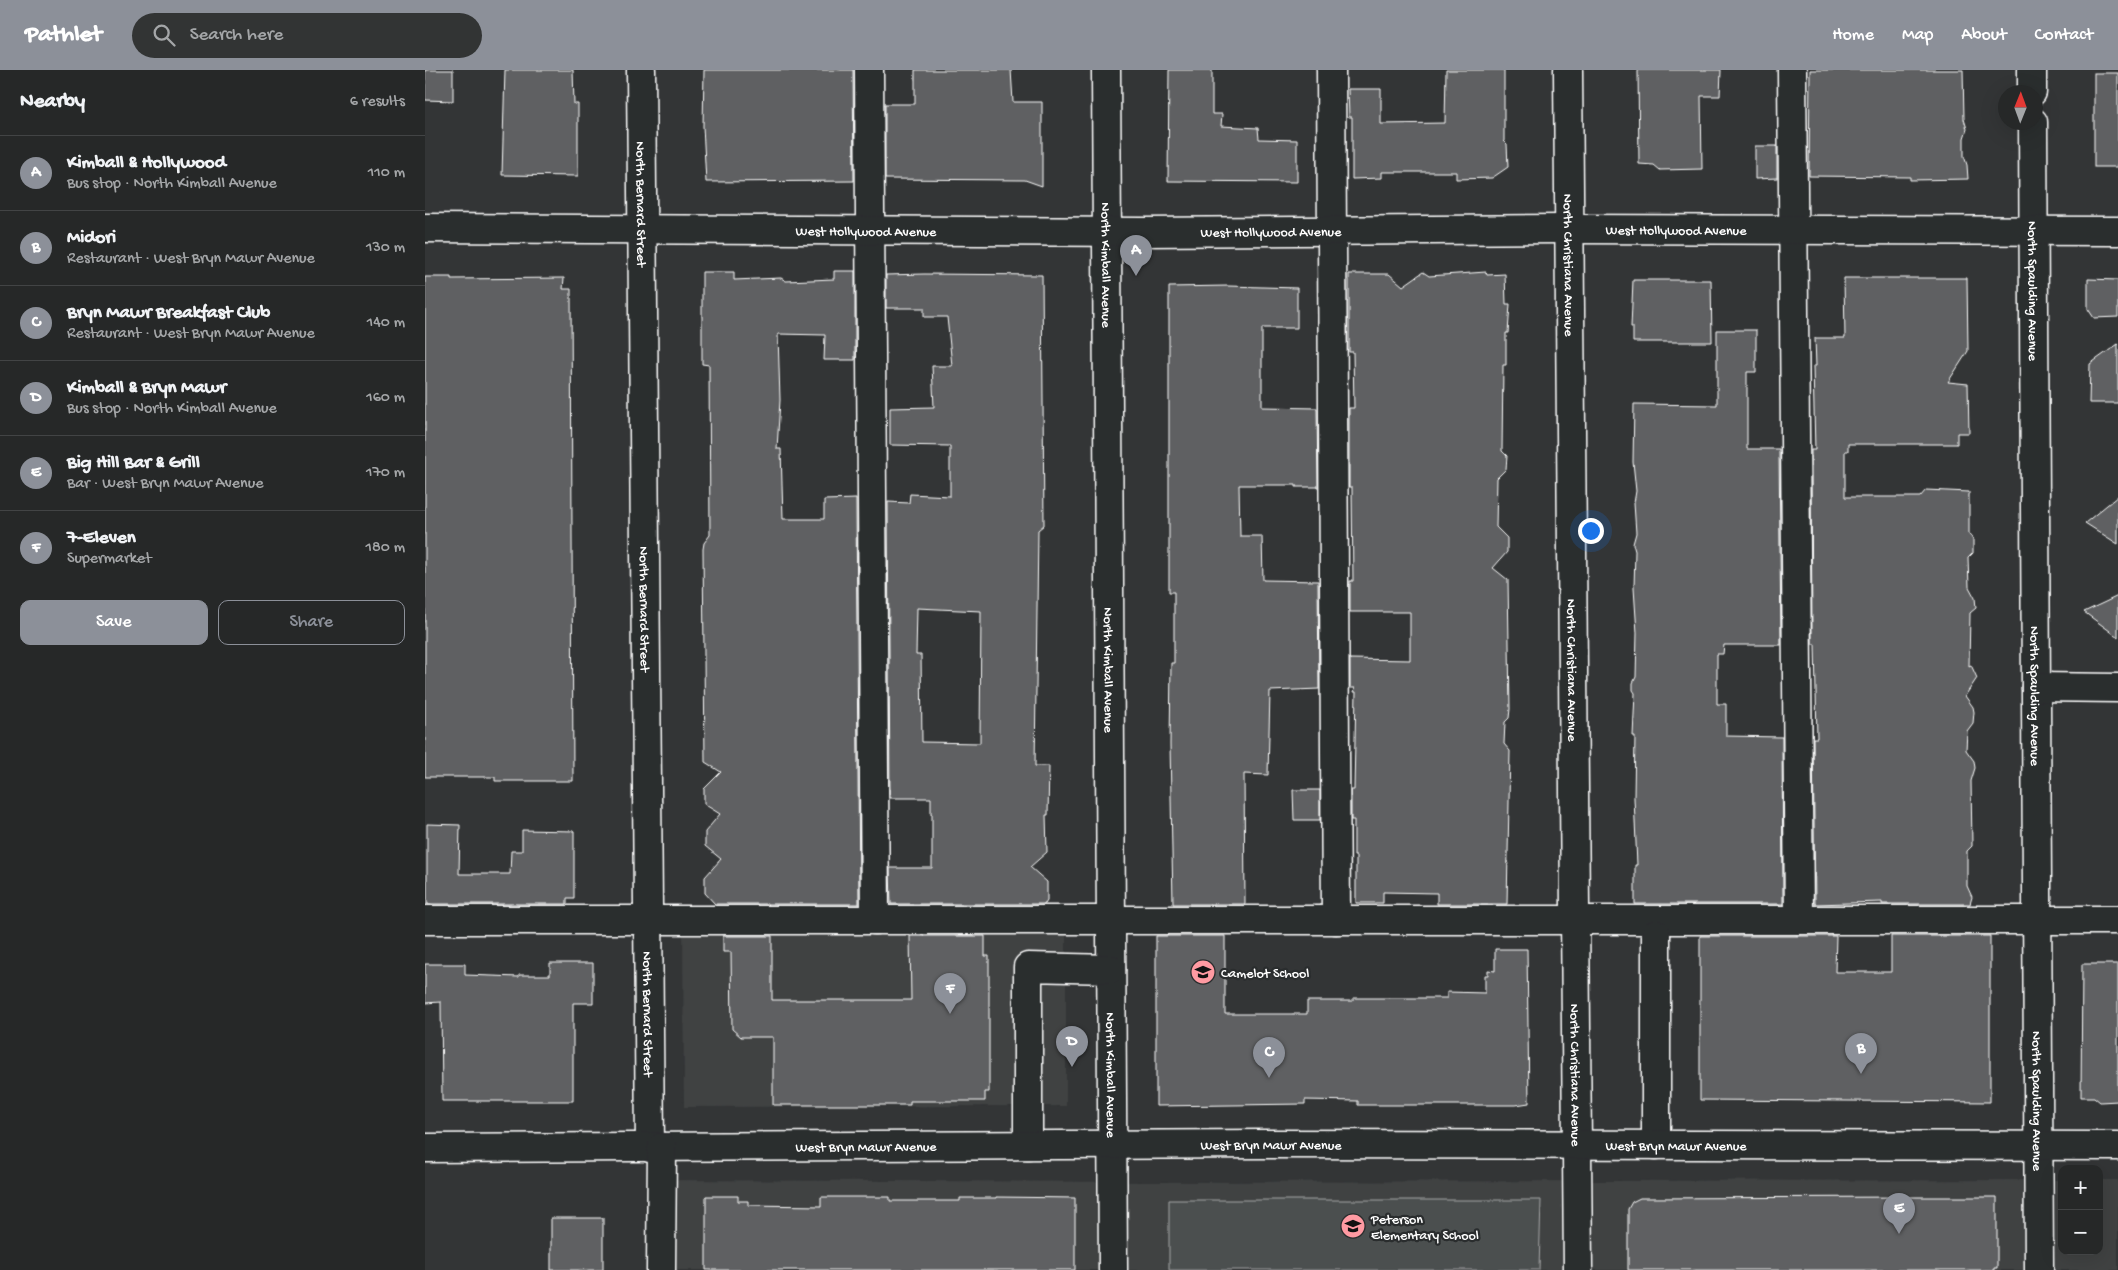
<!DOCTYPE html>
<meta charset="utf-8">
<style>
body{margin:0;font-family:"Gochi Hand",sans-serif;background:#323434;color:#f1f3f6}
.controls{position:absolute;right:15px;bottom:15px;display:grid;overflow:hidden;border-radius:10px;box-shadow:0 5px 20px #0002}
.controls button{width:45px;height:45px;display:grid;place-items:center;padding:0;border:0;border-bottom:1px solid #424445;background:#262828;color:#f1f3f6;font:25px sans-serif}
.compass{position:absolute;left:1573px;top:15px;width:45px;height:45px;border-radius:50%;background:#262828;box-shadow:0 5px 20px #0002;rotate:1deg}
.you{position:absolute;left:1165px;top:460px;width:18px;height:18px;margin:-12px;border:4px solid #fff;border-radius:50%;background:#1a73e8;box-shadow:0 0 0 8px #1a73e833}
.badge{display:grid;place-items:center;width:32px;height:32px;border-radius:50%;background:#8c9099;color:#fff;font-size:16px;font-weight:700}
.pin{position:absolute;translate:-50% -41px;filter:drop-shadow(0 1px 2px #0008)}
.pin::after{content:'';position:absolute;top:26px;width:18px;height:15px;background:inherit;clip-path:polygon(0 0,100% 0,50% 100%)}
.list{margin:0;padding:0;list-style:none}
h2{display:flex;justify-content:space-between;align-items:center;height:65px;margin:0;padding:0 20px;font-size:21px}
h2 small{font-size:16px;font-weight:400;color:#a4a6a8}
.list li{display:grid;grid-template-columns:32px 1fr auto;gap:15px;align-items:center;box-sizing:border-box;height:75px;padding:0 20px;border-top:1px solid #424445}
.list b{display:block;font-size:19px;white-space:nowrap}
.list p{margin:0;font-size:16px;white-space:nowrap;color:#a4a6a8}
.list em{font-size:16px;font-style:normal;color:#a4a6a8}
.actions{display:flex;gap:10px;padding:15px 20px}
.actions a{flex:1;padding:11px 0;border:1px solid #8c9099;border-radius:10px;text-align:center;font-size:18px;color:#8c9099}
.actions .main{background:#8c9099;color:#fff}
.icon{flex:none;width:28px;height:28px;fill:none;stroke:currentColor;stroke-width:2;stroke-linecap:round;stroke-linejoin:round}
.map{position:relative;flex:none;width:1693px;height:1200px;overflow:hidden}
header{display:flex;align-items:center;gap:30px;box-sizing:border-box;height:70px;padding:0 25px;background:#8c9099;color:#fff}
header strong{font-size:24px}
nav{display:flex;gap:28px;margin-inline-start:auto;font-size:18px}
.search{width:350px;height:45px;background:#323434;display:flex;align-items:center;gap:12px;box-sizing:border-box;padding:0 18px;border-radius:28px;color:#a4a6a8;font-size:19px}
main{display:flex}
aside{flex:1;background:#262828}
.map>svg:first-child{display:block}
.built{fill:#404243}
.green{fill:#4c4f50;stroke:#a6a7a8}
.building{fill:#5f6162;stroke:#fff;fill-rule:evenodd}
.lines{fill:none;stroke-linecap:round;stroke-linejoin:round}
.minor-casing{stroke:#fff;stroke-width:31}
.minor{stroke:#2a2d2e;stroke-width:28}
.labels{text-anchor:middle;stroke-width:4.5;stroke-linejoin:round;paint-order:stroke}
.street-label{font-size:14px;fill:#fff;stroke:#2a2d2e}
.poi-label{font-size:14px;fill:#fff;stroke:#2a2d2e;text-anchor:start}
</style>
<header>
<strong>Pathlet</strong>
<div class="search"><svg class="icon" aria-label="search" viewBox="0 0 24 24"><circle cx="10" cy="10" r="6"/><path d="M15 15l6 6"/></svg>Search here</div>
<nav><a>Home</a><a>Map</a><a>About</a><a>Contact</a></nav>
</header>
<main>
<aside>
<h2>Nearby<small>6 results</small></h2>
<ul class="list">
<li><span class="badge">A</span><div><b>Kimball &amp; Hollywood</b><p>Bus stop · North Kimball Avenue</p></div><em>110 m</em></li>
<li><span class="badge">B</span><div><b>Midori</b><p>Restaurant · West Bryn Mawr Avenue</p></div><em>130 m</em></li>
<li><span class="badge">C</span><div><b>Bryn Mawr Breakfast Club</b><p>Restaurant · West Bryn Mawr Avenue</p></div><em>140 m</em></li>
<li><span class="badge">D</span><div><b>Kimball &amp; Bryn Mawr</b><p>Bus stop · North Kimball Avenue</p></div><em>160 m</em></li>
<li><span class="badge">E</span><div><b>Big Hill Bar &amp; Grill</b><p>Bar · West Bryn Mawr Avenue</p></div><em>170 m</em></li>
<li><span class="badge">F</span><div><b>7-Eleven</b><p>Supermarket</p></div><em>180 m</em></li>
</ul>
<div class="actions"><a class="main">Save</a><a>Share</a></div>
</aside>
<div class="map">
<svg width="1693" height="1200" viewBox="0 0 1693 1200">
<rect width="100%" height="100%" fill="#333536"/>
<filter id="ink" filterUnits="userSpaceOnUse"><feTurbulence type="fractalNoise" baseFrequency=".02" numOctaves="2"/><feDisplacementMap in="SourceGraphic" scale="10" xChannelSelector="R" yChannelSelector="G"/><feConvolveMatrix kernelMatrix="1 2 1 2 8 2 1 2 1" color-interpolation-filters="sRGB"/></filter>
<g filter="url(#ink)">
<!-- built -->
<g class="built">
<path d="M 258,849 L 641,849 L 641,1036 L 259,1037 Z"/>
<path d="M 222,1110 L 723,1112 L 1637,1110 L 1637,1181 L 1674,1181 L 1674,1110 L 1693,1110 L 1693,1200 L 222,1200 Z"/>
</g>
<!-- green -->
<path class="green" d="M 744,1130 L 1116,1130 L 1114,1200 L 744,1200 Z"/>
<!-- building -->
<g class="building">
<path d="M 0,0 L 28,0 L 28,31 L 0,30 Z"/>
<path d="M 80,0 L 148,0 L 149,34 L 153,34 L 153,106 L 77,105 Z"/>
<path d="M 279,0 L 428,0 L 429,111 L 281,112 L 278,56 Z"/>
<path d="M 490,0 L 586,0 L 588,32 L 617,32 L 617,116 L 600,110 L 460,109 L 460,34 L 490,34 Z"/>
<path d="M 744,0 L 787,0 L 787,44 L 797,44 L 796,56 L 833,58 L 834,69 L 872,70 L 872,112 L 743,111 Z"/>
<path d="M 1021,0 L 1079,0 L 1079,71 L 1082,74 L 1083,97 L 1067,108 L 1031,109 L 1031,102 L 957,102 L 957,108 L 927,109 L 927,47 L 924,47 L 923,19 L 956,19 L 956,54 L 1020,53 Z"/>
<path d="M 1213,0 L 1296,0 L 1295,26 L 1276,26 L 1277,99 L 1235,100 L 1229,95 L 1214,94 Z"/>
<path d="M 1385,0 L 1538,0 L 1539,49 L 1542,59 L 1539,68 L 1539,86 L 1542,95 L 1543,109 L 1485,110 L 1485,107 L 1384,106 Z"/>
<rect x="1669" y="3" width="24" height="94"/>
<path d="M 1330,76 L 1352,76 L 1352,108 L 1330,109 Z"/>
<path d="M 409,201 L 430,201 L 430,290 L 399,290 L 400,265 L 353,264 L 355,330 L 352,379 L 356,379 L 358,449 L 399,449 L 399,430 L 431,429 L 434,834 L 290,834 L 280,823 L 280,807 L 296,789 L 280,776 L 280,762 L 295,744 L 279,734 L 279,719 L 296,702 L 280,692 L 278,479 L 279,473 L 285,465 L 284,295 L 277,294 L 277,202 L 309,202 L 309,210 L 356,208 L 361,211 L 409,209 Z"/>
<path d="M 998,202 L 1004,206 L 1061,202 L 1062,205 L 1080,204 L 1081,234 L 1085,234 L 1083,263 L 1081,263 L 1081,295 L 1078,295 L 1077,381 L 1082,386 L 1081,399 L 1072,408 L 1071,457 L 1082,468 L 1082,482 L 1068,498 L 1083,510 L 1085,639 L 1084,648 L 1080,652 L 1079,674 L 1085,681 L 1082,834 L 1012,834 L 1012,823 L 958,822 L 958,833 L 931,833 L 931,786 L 929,786 L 929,750 L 926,750 L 926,720 L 929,720 L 931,622 L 929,622 L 930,618 L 925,618 L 925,589 L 985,590 L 985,542 L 925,542 L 925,511 L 928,511 L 927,417 L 924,417 L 924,338 L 929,338 L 928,282 L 924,282 L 924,204 L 964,204 L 978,216 Z"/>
<path d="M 499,204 L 617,205 L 619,455 L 613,460 L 610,696 L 624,696 L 623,745 L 621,745 L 622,782 L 605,797 L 622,812 L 622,831 L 620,834 L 466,834 L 465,798 L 507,798 L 507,744 L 506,744 L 506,728 L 465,728 L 463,432 L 484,433 L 485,424 L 525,426 L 525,376 L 465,375 L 465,338 L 509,337 L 507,296 L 527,296 L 522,247 L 499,247 L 499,238 L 461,238 L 461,205 ZM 492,538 L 556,541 L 555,673 L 497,672 L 496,585 L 491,585 Z"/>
<path d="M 0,207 L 26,207 L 26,209 L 139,208 L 138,219 L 146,219 L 148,711 L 70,711 L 70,707 L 0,707 Z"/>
<path d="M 1419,208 L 1542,208 L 1543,281 L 1523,312 L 1543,314 L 1544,363 L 1532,363 L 1532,374 L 1423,374 L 1423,381 L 1420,381 L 1420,427 L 1495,427 L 1501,420 L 1544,422 L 1544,463 L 1548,469 L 1548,483 L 1543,488 L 1544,517 L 1550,528 L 1551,538 L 1545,543 L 1544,596 L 1546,595 L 1552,608 L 1540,626 L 1548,637 L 1549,642 L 1548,653 L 1542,661 L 1541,680 L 1549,691 L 1550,698 L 1546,711 L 1547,776 L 1542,781 L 1542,816 L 1547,827 L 1545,834 L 1457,834 L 1457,832 L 1390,834 L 1388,668 L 1392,668 L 1390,574 L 1387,574 L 1386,380 L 1390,380 L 1388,296 L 1391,296 L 1390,268 L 1420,268 Z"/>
<path d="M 1663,209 L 1693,210 L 1693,247 L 1669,248 L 1663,239 Z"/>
<path d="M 1208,210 L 1286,210 L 1287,272 L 1208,272 L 1208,257 L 1206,257 Z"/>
<path d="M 803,216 L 872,218 L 872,258 L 837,258 L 837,337 L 892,338 L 893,417 L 871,417 L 871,415 L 814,415 L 815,466 L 837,466 L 838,510 L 893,511 L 894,619 L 845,621 L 843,705 L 819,704 L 820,834 L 748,834 L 745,674 L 746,593 L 749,593 L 749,522 L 744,522 L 744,217 Z"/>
<path d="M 1292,260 L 1331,260 L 1331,302 L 1322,302 L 1322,379 L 1354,379 L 1356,575 L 1299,575 L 1298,584 L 1292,584 L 1292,634 L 1301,634 L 1301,666 L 1357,667 L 1358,834 L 1210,834 L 1210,795 L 1212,795 L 1209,728 L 1210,666 L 1208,666 L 1210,623 L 1208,620 L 1208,613 L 1211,607 L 1212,563 L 1209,518 L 1210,481 L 1208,474 L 1211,463 L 1209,433 L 1211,421 L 1208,392 L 1209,334 L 1292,335 Z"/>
<path d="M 1693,274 L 1693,333 L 1664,333 L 1665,294 Z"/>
<path d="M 1693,426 L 1693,474 L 1660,453 Z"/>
<path d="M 1693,526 L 1693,567 L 1659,542 Z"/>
<path d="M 868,720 L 895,720 L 895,750 L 869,750 Z"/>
<path d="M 2,754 L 35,755 L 34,804 L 85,804 L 86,781 L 97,781 L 97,760 L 149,761 L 149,828 L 142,828 L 142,834 L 2,834 Z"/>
<path d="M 298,866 L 347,866 L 347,930 L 486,930 L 485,866 L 560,866 L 560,886 L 564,886 L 564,1022 L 560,1022 L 560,1031 L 485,1031 L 485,1035 L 348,1035 L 348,967 L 316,967 L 307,959 L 306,882 L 298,882 Z"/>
<path d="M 731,866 L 800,866 L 800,944 L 882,944 L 882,931 L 928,931 L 928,928 L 1022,928 L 1022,922 L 1060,923 L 1060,905 L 1063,905 L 1063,900 L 1070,901 L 1070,879 L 1102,879 L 1104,1033 L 1091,1035 L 933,1035 L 933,1031 L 880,1030 L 880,1034 L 731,1036 Z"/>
<path d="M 1275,866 L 1411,866 L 1410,902 L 1466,902 L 1466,866 L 1565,866 L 1565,1032 L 1275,1030 Z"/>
<path d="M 125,893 L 168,893 L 168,933 L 148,933 L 148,1031 L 17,1031 L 16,932 L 0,933 L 0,894 L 40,894 L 40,905 L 94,907 L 94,905 L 125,905 Z"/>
<path d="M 1657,894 L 1693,894 L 1693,1031 L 1675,1032 L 1669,1027 L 1656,1027 Z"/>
<path d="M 281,1126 L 313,1126 L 313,1131 L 323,1131 L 323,1135 L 396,1136 L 396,1127 L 465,1127 L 465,1131 L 535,1131 L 535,1128 L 571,1128 L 571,1127 L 650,1128 L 650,1200 L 281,1200 Z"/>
<path d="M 1491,1127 L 1572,1127 L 1572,1198 L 1569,1198 L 1569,1200 L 1203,1200 L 1203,1139 L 1207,1132 L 1215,1128 Z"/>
<rect x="126" y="1148" width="52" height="52"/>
</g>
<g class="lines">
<defs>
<g id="minor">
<path id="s1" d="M 216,0 L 225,1078"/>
<path d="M 444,0 L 450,850"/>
<path id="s2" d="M 681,0 L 688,1200"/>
<path d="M 906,0 L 911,850"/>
<path id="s3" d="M 1143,0 L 1153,1200"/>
<path d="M 1367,0 L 1374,850"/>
<path d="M 1607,0 L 1607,22"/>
<path id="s4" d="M 1608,52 L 1614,1200"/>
<path id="s5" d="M 0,158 L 718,162 L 1144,159 L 1693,161"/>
<path d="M 1611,617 L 1693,618"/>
<path d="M 0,850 L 1693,850"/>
<path d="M 1231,864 L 1231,1075"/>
<path d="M 603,1075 L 603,897 L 686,899"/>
<path id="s6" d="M 0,1078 L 842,1074 L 1693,1076"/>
<path d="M 236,1200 L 237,1077"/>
</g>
</defs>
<!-- minor casing -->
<use href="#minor" class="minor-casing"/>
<!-- minor -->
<use href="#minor" class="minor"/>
</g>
</g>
<!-- icons -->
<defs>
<symbol id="school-disc" viewBox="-11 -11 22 22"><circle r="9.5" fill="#ff9aa2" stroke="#2a2d2e"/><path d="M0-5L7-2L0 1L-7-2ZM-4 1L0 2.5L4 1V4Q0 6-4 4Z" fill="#111"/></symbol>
</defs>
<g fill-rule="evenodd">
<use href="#school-disc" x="764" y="888" width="28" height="28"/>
<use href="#school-disc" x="914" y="1142" width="28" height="28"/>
</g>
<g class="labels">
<!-- street labels -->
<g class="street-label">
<text dy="5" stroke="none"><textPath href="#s1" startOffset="134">North Bernard Street</textPath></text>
<text dy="5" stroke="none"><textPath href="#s5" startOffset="441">West Hollywood Avenue</textPath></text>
<text dy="5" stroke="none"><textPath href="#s5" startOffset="1251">West Hollywood Avenue</textPath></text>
<text dy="5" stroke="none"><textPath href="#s5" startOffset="846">West Hollywood Avenue</textPath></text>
<text dy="5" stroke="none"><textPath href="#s2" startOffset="195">North Kimball Avenue</textPath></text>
<text dy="5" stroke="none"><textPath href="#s3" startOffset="195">North Christiana Avenue</textPath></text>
<text dy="5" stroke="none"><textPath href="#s4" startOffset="169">North Spaulding Avenue</textPath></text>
<text dy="5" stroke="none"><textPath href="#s1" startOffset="539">North Bernard Street</textPath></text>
<text dy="5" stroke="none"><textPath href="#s2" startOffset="600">North Kimball Avenue</textPath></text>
<text dy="5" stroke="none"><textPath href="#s3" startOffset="600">North Christiana Avenue</textPath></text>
<text dy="5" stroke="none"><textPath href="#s4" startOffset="574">North Spaulding Avenue</textPath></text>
<text dy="5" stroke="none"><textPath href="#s1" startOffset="944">North Bernard Street</textPath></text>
<text dy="5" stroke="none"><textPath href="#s2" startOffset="1005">North Kimball Avenue</textPath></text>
<text dy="5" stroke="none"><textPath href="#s3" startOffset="1005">North Christiana Avenue</textPath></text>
<text dy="5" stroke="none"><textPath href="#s4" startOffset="979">North Spaulding Avenue</textPath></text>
<text dy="5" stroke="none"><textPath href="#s6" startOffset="846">West Bryn Mawr Avenue</textPath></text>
<text dy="5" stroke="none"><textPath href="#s6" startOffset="1251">West Bryn Mawr Avenue</textPath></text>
<text dy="5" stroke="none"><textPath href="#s6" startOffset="441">West Bryn Mawr Avenue</textPath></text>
</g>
<!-- poi labels -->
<g class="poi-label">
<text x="796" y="907">Camelot School</text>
<text x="946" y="1153">Peterson<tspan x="946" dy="16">Elementary School</tspan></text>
</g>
</g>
</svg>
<div class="controls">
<button>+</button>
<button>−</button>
</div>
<svg class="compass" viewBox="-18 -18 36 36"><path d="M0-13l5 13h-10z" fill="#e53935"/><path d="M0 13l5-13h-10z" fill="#a4a6a8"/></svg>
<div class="you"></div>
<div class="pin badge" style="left:711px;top:206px">A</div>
<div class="pin badge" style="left:1436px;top:1004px">B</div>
<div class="pin badge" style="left:844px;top:1008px">C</div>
<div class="pin badge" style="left:647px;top:997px">D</div>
<div class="pin badge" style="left:1474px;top:1164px">E</div>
<div class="pin badge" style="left:525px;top:944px">F</div>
</div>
</main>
